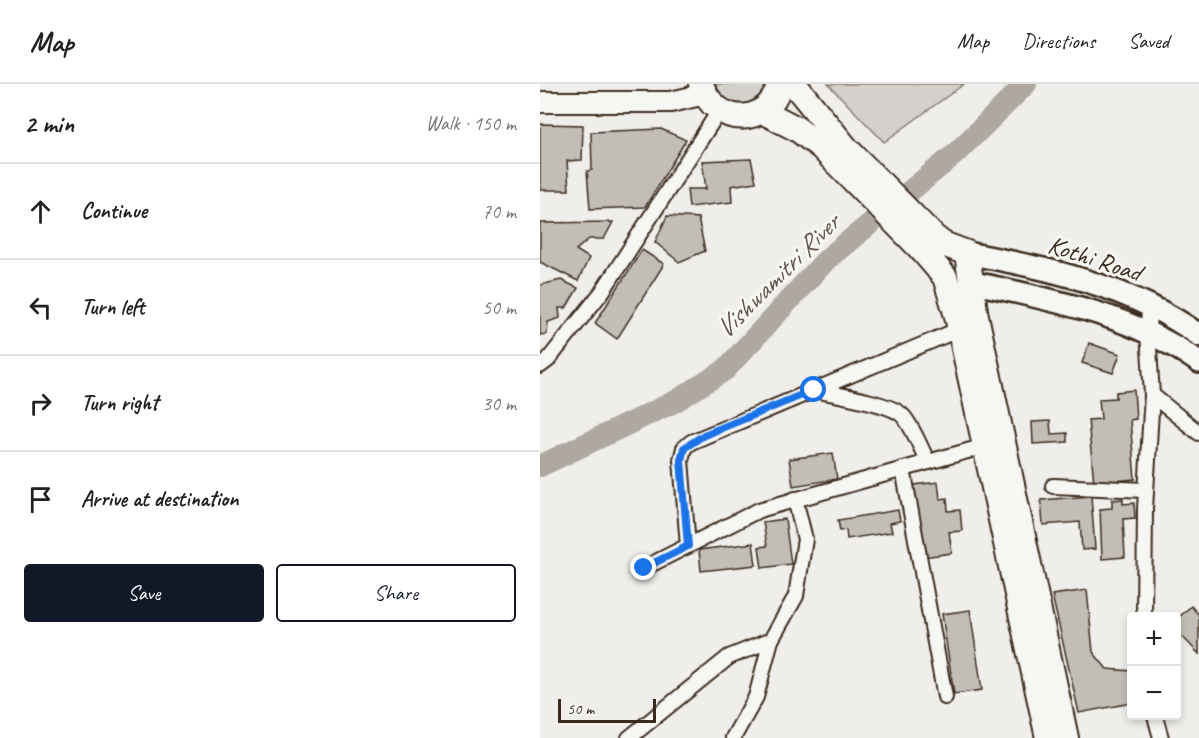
<!DOCTYPE html>
<meta charset="utf-8">
<style>
body{margin:0;font-family:Caveat,sans-serif;background:#f2f2f2;color:#202124}
.controls{position:absolute;right:18px;bottom:18px;display:grid;overflow:hidden;border-radius:6px;box-shadow:0 3px 9px #0003}
.controls button{width:54px;height:54px;display:grid;place-items:center;padding:0;border:0;border-bottom:2px solid #e0e0e0;background:#fff;color:#202124;font:30px sans-serif}
.scale{position:absolute;left:18px;bottom:15px;width:98px;box-sizing:border-box;padding-left:6px;border:3px solid #3b2a1e;border-top:0;font-size:16px;line-height:21px;white-space:nowrap;color:#3b2a1e;-webkit-text-stroke:4px #f6f6f2;paint-order:stroke}
.stop{position:absolute;width:18px;height:18px;margin:-14px;border:4px solid #1a73e8;border-radius:50%;background:#fff}
.stop.end{background:#1a73e8;border-color:#fff;box-shadow:0 2px 6px #0008}
.list{margin:0;padding:0;list-style:none}
h2{display:flex;justify-content:space-between;align-items:center;height:78px;margin:0;padding:0 24px;font-size:26px}
h2 small{font-size:20px;font-weight:400;color:#757577}
.list li{display:grid;grid-template-columns:39px 1fr auto;gap:18px;align-items:center;box-sizing:border-box;height:96px;padding:0 24px;border-top:2px solid #e0e0e0}
.list b{display:block;font-size:22px;white-space:nowrap}
.list em{font-size:20px;font-style:normal;color:#757577}
.actions{display:flex;gap:12px;padding:18px 24px}
.actions a{flex:1;padding:14px 0;border:2px solid #111827;border-radius:6px;text-align:center;font-size:21px;color:#111827}
.actions .main{background:#111827;color:#fff}
.icon{flex:none;width:33px;height:33px;fill:none;stroke:currentColor;stroke-width:2;stroke-linecap:round;stroke-linejoin:round}
.map{position:relative;flex:none;width:659px;height:654px;overflow:hidden}
header{display:flex;align-items:center;gap:36px;box-sizing:border-box;height:84px;padding:0 30px;background:#fff;border-bottom:2px solid #e0e0e0}
header strong{font-size:28px}
nav{display:flex;gap:33px;margin-inline-start:auto;font-size:21px}
main{display:flex}
aside{flex:1;background:#fff}
.map>svg:first-child{display:block}
.green{fill:#d4d1cc;stroke:#887e75;stroke-width:1.5}
.lines{fill:none;stroke-linecap:round;stroke-linejoin:round}
.river{stroke:#afa8a1;stroke-width:22}
.building{fill:#c2bdb7;stroke:#3b2a1e;stroke-width:1.5}
.street-casing{stroke:#3b2a1e;stroke-width:18}
.secondary-casing{stroke:#3b2a1e;stroke-width:24}
.primary-casing{stroke:#3b2a1e;stroke-width:26}
.highway-casing{stroke:#3b2a1e;stroke-width:28}
.street{stroke:#f6f6f2;stroke-width:14}
.secondary{stroke:#f6f6f2;stroke-width:20}
.primary{stroke:#f6f6f2;stroke-width:21}
.highway{stroke:#f6f6f2;stroke-width:24}
.route{stroke:#1a73e8;stroke-width:8}
.labels{text-anchor:middle;stroke-width:6;stroke-linejoin:round;paint-order:stroke}
.street-label{font-size:26px;fill:#3b2a1e;stroke:#f6f6f2}
.water-label{font-size:27px;font-style:italic;fill:#64564c;stroke:#f6f6f2}
</style>
<header>
<strong>Map</strong>
<nav><a>Map</a><a>Directions</a><a>Saved</a></nav>
</header>
<main>
<aside>
<h2>2 min<small>Walk · 150 m</small></h2>
<ul class="list">
<li><svg class="icon" aria-label="ahead" viewBox="0 0 24 24"><path d="M12 20V5M6 11l6-6 6 6"/></svg><div><b>Continue</b></div><em>70 m</em></li>
<li><svg class="icon" aria-label="left" viewBox="0 0 24 24"><path d="M17 20v-9H6M10 6l-5 5 5 5"/></svg><div><b>Turn left</b></div><em>50 m</em></li>
<li><svg class="icon" aria-label="right" viewBox="0 0 24 24"><path d="M7 20v-9h11M14 6l5 5-5 5"/></svg><div><b>Turn right</b></div><em>30 m</em></li>
<li><svg class="icon" aria-label="arrive" viewBox="0 0 24 24"><path d="M6 21V4h12l-3 4 3 4H6"/></svg><div><b>Arrive at destination</b></div></li>
</ul>
<div class="actions"><a class="main">Save</a><a>Share</a></div>
</aside>
<div class="map">
<svg width="659" height="654" viewBox="0 0 659 654">
<rect width="100%" height="100%" fill="#efeeea"/>
<filter id="ink" filterUnits="userSpaceOnUse"><feTurbulence type="fractalNoise" baseFrequency=".0167" numOctaves="2"/><feDisplacementMap in="SourceGraphic" scale="12" xChannelSelector="R" yChannelSelector="G"/><feConvolveMatrix kernelMatrix="1 2 1 2 8 2 1 2 1" color-interpolation-filters="sRGB"/></filter>
<g filter="url(#ink)">
<!-- green -->
<g class="green">
<path d="M 174,0 L 230,0 L 218,18 L 199,22 L 182,14 Z"/>
<path d="M 288,0 L 424,0 L 344,58 Z"/>
</g>
<g class="lines">
<!-- river -->
<path class="river" d="M 0,382 L 136,317 L 185,286 L 287,175 L 414,71 L 486,0"/>
</g>
<!-- building -->
<g class="building">
<path d="M 0,40 L 43,41 L 42,76 L 27,77 L 29,106 L 0,106 Z"/>
<path d="M 121,45 L 146,56 L 105,123 L 50,125 L 47,87 L 52,86 L 51,48 Z"/>
<path d="M 211,75 L 216,98 L 191,102 L 192,118 L 149,123 L 147,105 L 166,105 L 162,77 Z"/>
<path d="M 127,132 L 158,134 L 165,167 L 139,178 L 115,158 Z"/>
<path d="M 73,138 L 64,155 L 49,155 L 36,166 L 49,174 L 38,197 L 0,178 L 0,139 Z"/>
<path d="M 102,166 L 124,180 L 77,255 L 55,239 Z"/>
<path d="M 21,196 L 38,204 L 26,224 L 19,224 L 20,234 L 8,238 L 7,250 L 0,251 L 0,201 Z"/>
<path d="M 549,259 L 580,270 L 573,289 L 542,279 Z"/>
<path d="M 594,306 L 596,335 L 590,336 L 595,395 L 554,399 L 548,336 L 561,335 L 559,315 L 576,314 L 576,308 Z"/>
<path d="M 510,337 L 511,350 L 527,349 L 527,358 L 493,360 L 492,338 Z"/>
<path d="M 293,369 L 297,395 L 253,402 L 249,375 Z"/>
<path d="M 398,398 L 400,415 L 407,414 L 408,427 L 420,426 L 422,447 L 409,448 L 412,469 L 383,473 L 374,401 Z"/>
<path d="M 551,412 L 555,465 L 542,466 L 540,438 L 503,441 L 501,416 Z"/>
<path d="M 583,415 L 583,420 L 594,419 L 595,434 L 583,435 L 585,473 L 562,475 L 560,425 L 572,424 L 572,416 Z"/>
<path d="M 358,426 L 360,437 L 350,439 L 352,448 L 307,455 L 306,446 L 300,447 L 298,436 Z"/>
<path d="M 245,435 L 251,480 L 222,484 L 219,463 L 227,462 L 223,438 Z"/>
<path d="M 213,459 L 216,481 L 161,487 L 159,466 Z"/>
<path d="M 547,506 L 553,568 L 567,585 L 592,587 L 592,619 L 539,629 L 512,511 Z"/>
<path d="M 651,522 L 659,531 L 659,570 L 636,546 L 636,536 Z"/>
<path d="M 430,526 L 442,606 L 414,610 L 402,530 Z"/>
</g>
<g class="lines">
<defs>
<g id="street">
<path d="M 0,282 L 8,276 L 62,208 L 179,27"/>
<path d="M 274,306 C 293,310 352,319 363,332 C 373,343 381,365 388,378"/>
<path d="M 612,311 L 659,349"/>
<path d="M 363,385 L 405,613"/>
<path d="M 513,402 L 606,406"/>
<path d="M 148,462 L 141,376 L 144,364 L 151,358 L 420,245"/>
<path d="M 104,484 L 219,426 L 445,362"/>
<path d="M 604,532 L 605,424 L 612,311 L 608,249 L 609,220"/>
<path d="M 615,632 L 621,654"/>
<path d="M 89,654 L 189,573 L 231,556 L 256,512 L 265,455 L 255,415"/>
<path d="M 193,654 L 216,613 L 231,556"/>
</g>
<path id="secondary" d="M 0,18 L 131,18 L 165,10"/>
<g id="primary">
<path d="M 427,169 C 509,185 589,201 659,251"/>
<path d="M 430,198 C 509,215 591,230 659,278"/>
</g>
<g id="highway">
<path d="M 161,0 C 175,43 228,44 240,0"/>
<path d="M 254,0 L 306,64 L 394,153 L 403,160 L 427,169 L 435,227 L 526,654"/>
<path d="M 222,27 L 257,45 L 281,63 L 381,165 L 405,193 L 417,232 L 508,654"/>
</g>
</defs>
<!-- street casing -->
<use href="#street" class="street-casing"/>
<!-- secondary casing -->
<use href="#secondary" class="secondary-casing"/>
<!-- primary casing -->
<use href="#primary" class="primary-casing"/>
<!-- highway casing -->
<use href="#highway" class="highway-casing"/>
<!-- street -->
<use href="#street" class="street"/>
<!-- secondary -->
<use href="#secondary" class="secondary"/>
<!-- primary -->
<use href="#primary" class="primary"/>
<!-- highway -->
<use href="#highway" class="highway"/>
</g>
</g>
<g class="lines" filter="url(#ink)">
<!-- route -->
<path class="route" d="M 104,484 L 148,462 L 141,376 L 144,364 L 164,351 L 274,306"/>
</g>
<g class="labels">
<!-- street labels -->
<g class="street-label">
<text transform="translate(555 174) rotate(18)" y="9">Kothi Road</text>
</g>
<!-- water labels -->
<g class="water-label">
<text transform="translate(237 192) rotate(-45)" y="9">Vishwamitri River</text>
</g>
</g>
</svg>
<div class="controls">
<button>+</button>
<button>−</button>
</div>
<div class="scale">50 m</div>
<div class="stop" style="left:274px;top:306px"></div>
<div class="stop end" style="left:104px;top:484px"></div>
</div>
</main>
